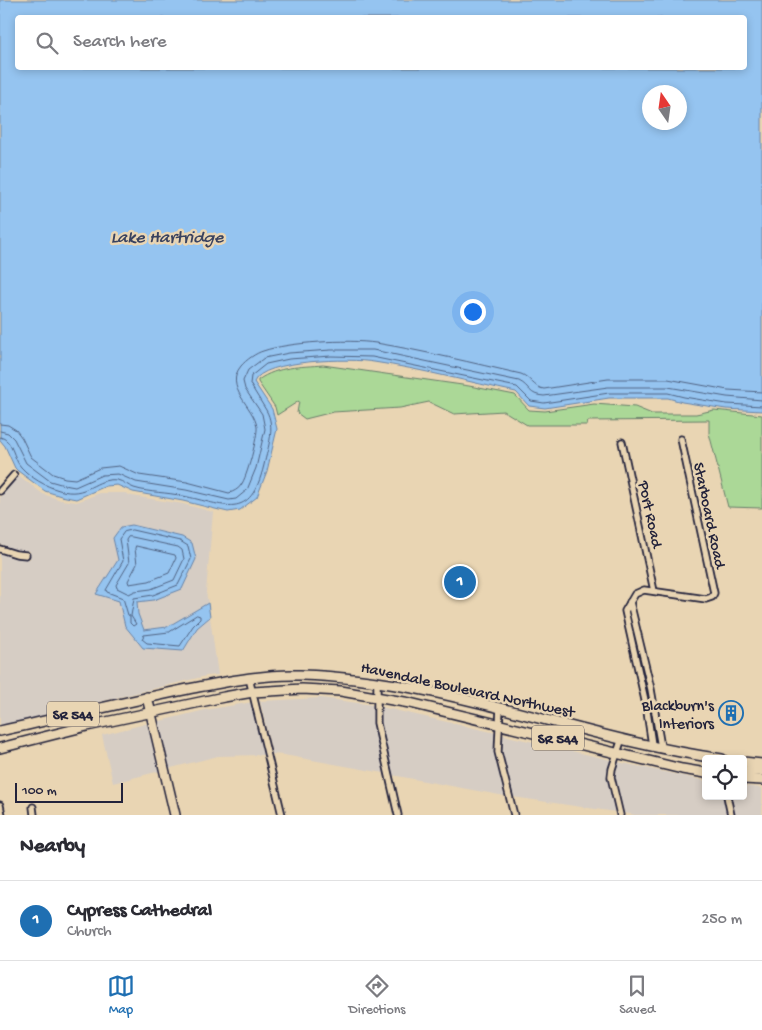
<!DOCTYPE html>
<style>
body{margin:0;font-family:"Gochi Hand",sans-serif;background:#f7f7f7;color:#2b2b33}
.controls{position:absolute;right:15px;bottom:15px;display:grid;overflow:hidden;border-radius:5px;box-shadow:0 2px 8px #0003}
.controls button{width:45px;height:45px;display:grid;place-items:center;padding:0;border:0;border-bottom:1px solid #e1e1e2;background:#fff;color:#2b2b33;font:25px sans-serif}
.compass{position:absolute;left:642px;top:85px;width:45px;height:45px;border-radius:50%;background:#fff;box-shadow:0 2px 8px #0003;rotate:347deg}
.scale{position:absolute;left:15px;bottom:12px;width:108px;box-sizing:border-box;padding-left:5px;border:2px solid #22223b;border-top:0;font-size:14px;line-height:18px;white-space:nowrap;color:#22223b;-webkit-text-stroke:4px #e9d5b3;paint-order:stroke}
.you{position:absolute;left:472px;top:311px;width:18px;height:18px;margin:-12px;border:4px solid #fff;border-radius:50%;background:#1a73e8;box-shadow:0 0 0 8px #1a73e833}
.badge{display:grid;place-items:center;width:32px;height:32px;border-radius:50%;background:#1f6fb2;color:#fff;font-size:16px;font-weight:700}
.pin{position:absolute;translate:-50% -50%;border:2px solid #fff;box-shadow:0 1px 5px #0006}
.list{margin:0;padding:0;list-style:none}
h2{display:flex;justify-content:space-between;align-items:center;height:65px;margin:0;padding:0 20px;font-size:21px}
h2 small{font-size:16px;font-weight:400;color:#7c7c81}
.list li{display:grid;grid-template-columns:32px 1fr auto;gap:15px;align-items:center;box-sizing:border-box;height:80px;padding:0 20px;border-top:1px solid #e1e1e2}
.list b{display:block;font-size:19px;white-space:nowrap}
.list p{margin:0;font-size:16px;white-space:nowrap;color:#7c7c81}
.list em{font-size:16px;font-style:normal;color:#7c7c81}
.icon{flex:none;width:28px;height:28px;fill:none;stroke:currentColor;stroke-width:2;stroke-linecap:round;stroke-linejoin:round}
.map{position:relative;flex:none;width:762px;height:815px;overflow:hidden}
.search{position:absolute;background:#fff;box-shadow:0 2px 8px #0003;left:15px;right:15px;top:15px;height:55px;display:flex;align-items:center;gap:12px;box-sizing:border-box;padding:0 18px;border-radius:5px;color:#7c7c81;font-size:19px}
.sheet{height:145px;background:#fff}
nav{display:flex;justify-content:space-around;align-items:center;box-sizing:border-box;height:70px;border-top:1px solid #e1e1e2;background:#fff;font-size:14px;color:#7c7c81}
nav a{display:grid;justify-items:center;gap:2px}
nav .on{color:#1f6fb2}
.map>svg:first-child{display:block}
.built{fill:#d6cdc4}
.green{fill:#abd897;stroke:#667d69}
.water{fill:#95c4f0;stroke:#6783a8;fill-rule:evenodd}
.lines{fill:none;stroke-linecap:round;stroke-linejoin:round}
.shore{stroke:#506383;stroke-width:1}
.street-casing{stroke:#22223b;stroke-width:9}
.secondary-casing{stroke:#22223b;stroke-width:12}
.primary-casing{stroke:#22223b;stroke-width:12}
.street{stroke:#e9d5b3;stroke-width:5.5}
.secondary{stroke:#e9d5b3;stroke-width:9}
.primary{stroke:#e9d5b3;stroke-width:9}
.labels{text-anchor:middle;stroke-width:5;stroke-linejoin:round;paint-order:stroke}
.shield{fill:#e9d5b3;stroke:#5e585f;stroke-width:1}
.shield-label{font-size:15px;font-weight:bold;fill:#22223b}
.street-label{font-size:16px;fill:#22223b;stroke:#e9d5b3}
.poi-label{font-size:16px;fill:#22223b;stroke:#e9d5b3;text-anchor:end}
.water-label{font-size:18px;font-style:italic;fill:#39425f;stroke:#e9d5b3}
</style>
<div class="map">
<svg width="762" height="815" viewBox="0 0 762 815">
<rect width="100%" height="100%" fill="#e9d5b3"/>
<filter id="ink" filterUnits="userSpaceOnUse"><feTurbulence type="fractalNoise" baseFrequency=".02" numOctaves="2"/><feDisplacementMap in="SourceGraphic" scale="10" xChannelSelector="R" yChannelSelector="G"/><feConvolveMatrix kernelMatrix="1 2 1 2 8 2 1 2 1" color-interpolation-filters="sRGB"/></filter>
<g filter="url(#ink)">
<!-- built -->
<g class="built">
<path d="M 19,476 L 43,494 L 61,500 L 77,502 L 100,493 L 125,493 L 132,496 L 183,504 L 213,512 L 206,592 L 208,603 L 167,627 L 144,630 L 138,614 L 137,602 L 154,600 L 148,530 L 132,525 L 118,560 L 96,594 L 119,601 L 125,626 L 183,651 L 197,628 L 210,617 L 218,675 L 206,676 L 0,726 L 0,553 L 15,558 L 30,559 L 30,551 L 16,550 L 0,544 L 0,497 Z"/>
<path d="M 321,698 L 373,705 L 373,723 L 384,773 L 284,755 L 272,754 L 260,701 Z"/>
<path d="M 253,702 L 264,755 L 218,756 L 167,769 L 156,722 L 205,710 Z"/>
<path d="M 381,707 L 496,733 L 495,752 L 505,796 L 392,775 L 380,722 Z"/>
<path d="M 149,723 L 160,771 L 113,783 L 102,735 Z"/>
<path d="M 503,735 L 611,760 L 608,778 L 616,812 L 513,797 L 502,751 Z"/>
<path d="M 618,762 L 706,781 L 706,796 L 723,796 L 727,815 L 635,815 L 624,813 L 615,777 Z"/>
<path d="M 743,786 L 762,788 L 762,815 L 735,815 L 731,796 L 743,796 Z"/>
</g>
<!-- green -->
<path class="green" d="M 323,365 L 469,386 L 515,395 L 529,410 L 545,411 L 594,404 L 635,407 L 652,414 L 696,414 L 714,410 L 762,415 L 762,508 L 728,507 L 709,433 L 709,420 L 588,421 L 587,425 L 527,425 L 504,411 L 454,414 L 429,402 L 400,408 L 333,412 L 305,419 L 297,413 L 299,401 L 277,415 L 275,407 L 258,382 L 258,380 C 278,366 300,367 323,365 Z"/>
<!-- water -->
<g class="water">
<path d="M 0,0 L 762,0 L 762,411 L 726,409 L 682,402 L 668,398 L 609,398 L 545,408 L 529,406 L 516,392 C 469,382 421,369 374,362 C 352,358 263,359 254,382 L 272,409 L 277,429 L 267,471 L 257,497 L 240,510 L 228,512 L 211,508 L 183,501 L 133,492 L 117,485 L 106,486 L 76,499 L 61,496 L 45,491 L 18,471 L 15,468 L 5,446 L 0,440 ZM 18,18 L 744,18 L 744,68 L 18,68 ZM 650,92 L 680,92 L 680,122 L 650,122 Z"/>
<path d="M 132,525 L 182,537 L 192,543 L 196,559 L 182,589 L 154,600 L 137,602 L 138,614 L 144,630 L 167,627 L 208,603 L 210,617 L 197,628 L 183,651 L 143,648 L 125,626 L 119,601 L 96,594 L 118,560 L 113,538 L 121,527 Z"/>
</g>
<g class="lines">
<!-- shore -->
<g class="shore">
<path d="M 0,424 L 8,425 L 16,430 L 22,438 L 31,457 L 53,474 L 65,478 L 75,479 L 100,468 L 119,466 L 139,475 L 187,482 L 229,493 C 233,492 239,489 241,485 C 247,478 258,435 257,427 C 254,406 223,388 241,366 C 246,360 256,353 263,351 C 289,342 348,339 376,343 C 424,351 473,363 521,374 C 530,377 534,388 544,389 L 608,379 L 668,379 L 728,390 L 762,392"/>
<path d="M 0,431 L 8,433 L 14,439 L 26,463 L 50,481 L 64,485 L 75,487 L 102,475 L 118,474 L 136,482 L 186,490 L 229,500 L 236,499 L 247,490 L 256,468 L 265,429 L 262,414 L 245,389 L 243,381 L 248,370 L 264,358 L 289,353 L 331,350 L 373,350 L 519,381 C 531,387 528,395 544,396 L 608,387 L 668,387 L 727,397 L 762,400"/>
<path d="M 0,437 C 13,439 13,459 21,467 C 31,478 45,486 59,490 C 87,499 95,477 117,480 C 123,481 128,486 134,488 C 150,493 167,492 183,496 C 225,504 250,523 264,465 C 268,447 276,427 266,410 C 261,401 255,393 250,384 L 251,376 L 266,364 L 289,359 L 331,356 L 372,357 L 517,387 L 531,401 L 544,403 L 609,393 L 668,393 L 684,397 L 727,404 L 762,406"/>
<path d="M 132,530 L 180,541 L 188,546 L 191,559 L 178,585 L 153,595 L 134,598 L 131,616 L 136,624 L 133,626 L 130,623 L 130,616 L 128,615 L 123,598 L 107,592 L 106,590 L 123,561 L 119,539 L 124,532 Z"/>
<path d="M 132,537 L 178,547 L 182,550 L 184,559 L 174,580 L 151,589 L 135,591 L 129,594 L 117,588 L 116,585 L 129,563 L 126,540 L 128,537 Z"/>
<path d="M 136,546 L 175,555 L 176,558 L 169,573 L 149,581 L 129,584 L 128,581 L 137,564 L 135,549 Z"/>
<path d="M 197,615 L 200,616 L 200,619 L 193,626 L 180,646 L 147,643 L 142,639 L 144,635 L 169,632 Z"/>
</g>
<defs>
<g id="street">
<path d="M 622,442 L 654,591"/>
<path d="M 0,491 L 14,475"/>
<path d="M 0,549 L 16,554 L 26,555"/>
<path d="M 630,602 L 651,689 L 661,747"/>
<path d="M 249,678 L 282,815"/>
<path d="M 377,681 L 377,723 L 398,815"/>
<path d="M 500,707 L 498,752 L 514,815"/>
<path d="M 652,745 L 646,705 L 625,611 L 635,594 L 644,590 L 706,599 L 712,597 L 714,593 L 681,439"/>
<path d="M 727,796 L 731,815"/>
<path d="M 0,805 L 2,815"/>
<path d="M 33,807 L 34,815"/>
<path d="M 620,815 L 611,777 L 612,769 L 622,738"/>
</g>
<path id="secondary" d="M 147,697 L 175,815"/>
<g id="primary">
<path d="M 0,731 C 63,717 125,702 188,689 C 225,682 262,674 300,675 C 445,679 580,739 722,759"/>
<path d="M 0,748 L 87,726 L 224,697 L 253,692 L 302,689 L 341,691 L 410,703 L 682,769 L 706,773"/>
<path d="M 743,762 L 762,764"/>
<path d="M 743,771 L 762,771"/>
<path d="M 743,779 L 762,780"/>
</g>
</defs>
<!-- street casing -->
<use href="#street" class="street-casing"/>
<!-- secondary casing -->
<use href="#secondary" class="secondary-casing"/>
<!-- primary casing -->
<use href="#primary" class="primary-casing"/>
<!-- street -->
<use href="#street" class="street"/>
<!-- secondary -->
<use href="#secondary" class="secondary"/>
<!-- primary -->
<use href="#primary" class="primary"/>
</g>
</g>
<!-- icons -->
<defs>
<symbol id="building-ring" viewBox="-11 -11 22 22"><circle r="9.5" fill="#e9d5b3" stroke="#1f6fb2" stroke-width="1.5"/><path d="M-4-6H4V6H1V3H-1V6H-4ZM-2.5-4.3h1.7v1.8h-1.7ZM.8-4.3h1.7v1.8H.8ZM-2.5-1h1.7V.8h-1.7ZM.8-1h1.7V.8H.8Z" fill="#1f6fb2"/></symbol>
</defs>
<g fill-rule="evenodd">
<use href="#building-ring" x="717" y="699" width="28" height="28"/>
</g>
<g class="labels">
<!-- shield labels -->
<g class="shield">
<rect x="47" y="701.5" width="52" height="25" rx="4"/>
<rect x="532" y="725.5" width="52" height="25" rx="4"/>
</g>
<g class="shield-label">
<text x="73" y="719">SR 544</text>
<text x="558" y="743">SR 544</text>
</g>
<!-- street labels -->
<g class="street-label">
<text transform="translate(652 514) rotate(78)" y="6">Port Road</text>
<text transform="translate(711 515) rotate(78)" y="6">Starboard Road</text>
<text transform="translate(468 688) rotate(12)" y="6">Havendale Boulevard Northwest</text>
</g>
<!-- poi labels -->
<g class="poi-label">
<text x="714" y="710">Blackburn's<tspan x="714" dy="18">Interiors</tspan></text>
</g>
<!-- water labels -->
<g class="water-label">
<text x="167" y="242">Lake Hartridge</text>
</g>
</g>
</svg>
<div class="controls">
<button><svg class="icon" aria-label="locate" viewBox="0 0 24 24"><circle cx="12" cy="12" r="6"/><path d="M12 2v4M12 18v4M2 12h4M18 12h4"/></svg></button>
</div>
<svg class="compass" viewBox="-18 -18 36 36"><path d="M0-13l5 13h-10z" fill="#e53935"/><path d="M0 13l5-13h-10z" fill="#7c7c81"/></svg>
<div class="scale">100 m</div>
<div class="you"></div>
<div class="pin badge" style="left:460px;top:582px">1</div>
<div class="search"><svg class="icon" aria-label="search" viewBox="0 0 24 24"><circle cx="10" cy="10" r="6"/><path d="M15 15l6 6"/></svg>Search here</div>
</div>
<section class="sheet">
<h2>Nearby<small></small></h2>
<ul class="list">
<li><span class="badge">1</span><div><b>Cypress Cathedral</b><p>Church</p></div><em>250 m</em></li>
</ul>
</section>
<nav>
<a class="on"><svg class="icon" aria-label="map" viewBox="0 0 24 24"><path d="M3 6l6-2 6 2 6-2v14l-6 2-6-2-6 2zM9 4v14M15 6v14"/></svg>Map</a>
<a><svg class="icon" aria-label="directions" viewBox="0 0 24 24"><path d="M12 3l9 9-9 9-9-9zM9 14v-3h6M13 9l2 2-2 2"/></svg>Directions</a>
<a><svg class="icon" aria-label="saved" viewBox="0 0 24 24"><path d="M7 4h10v16l-5-4-5 4z"/></svg>Saved</a>
</nav>
